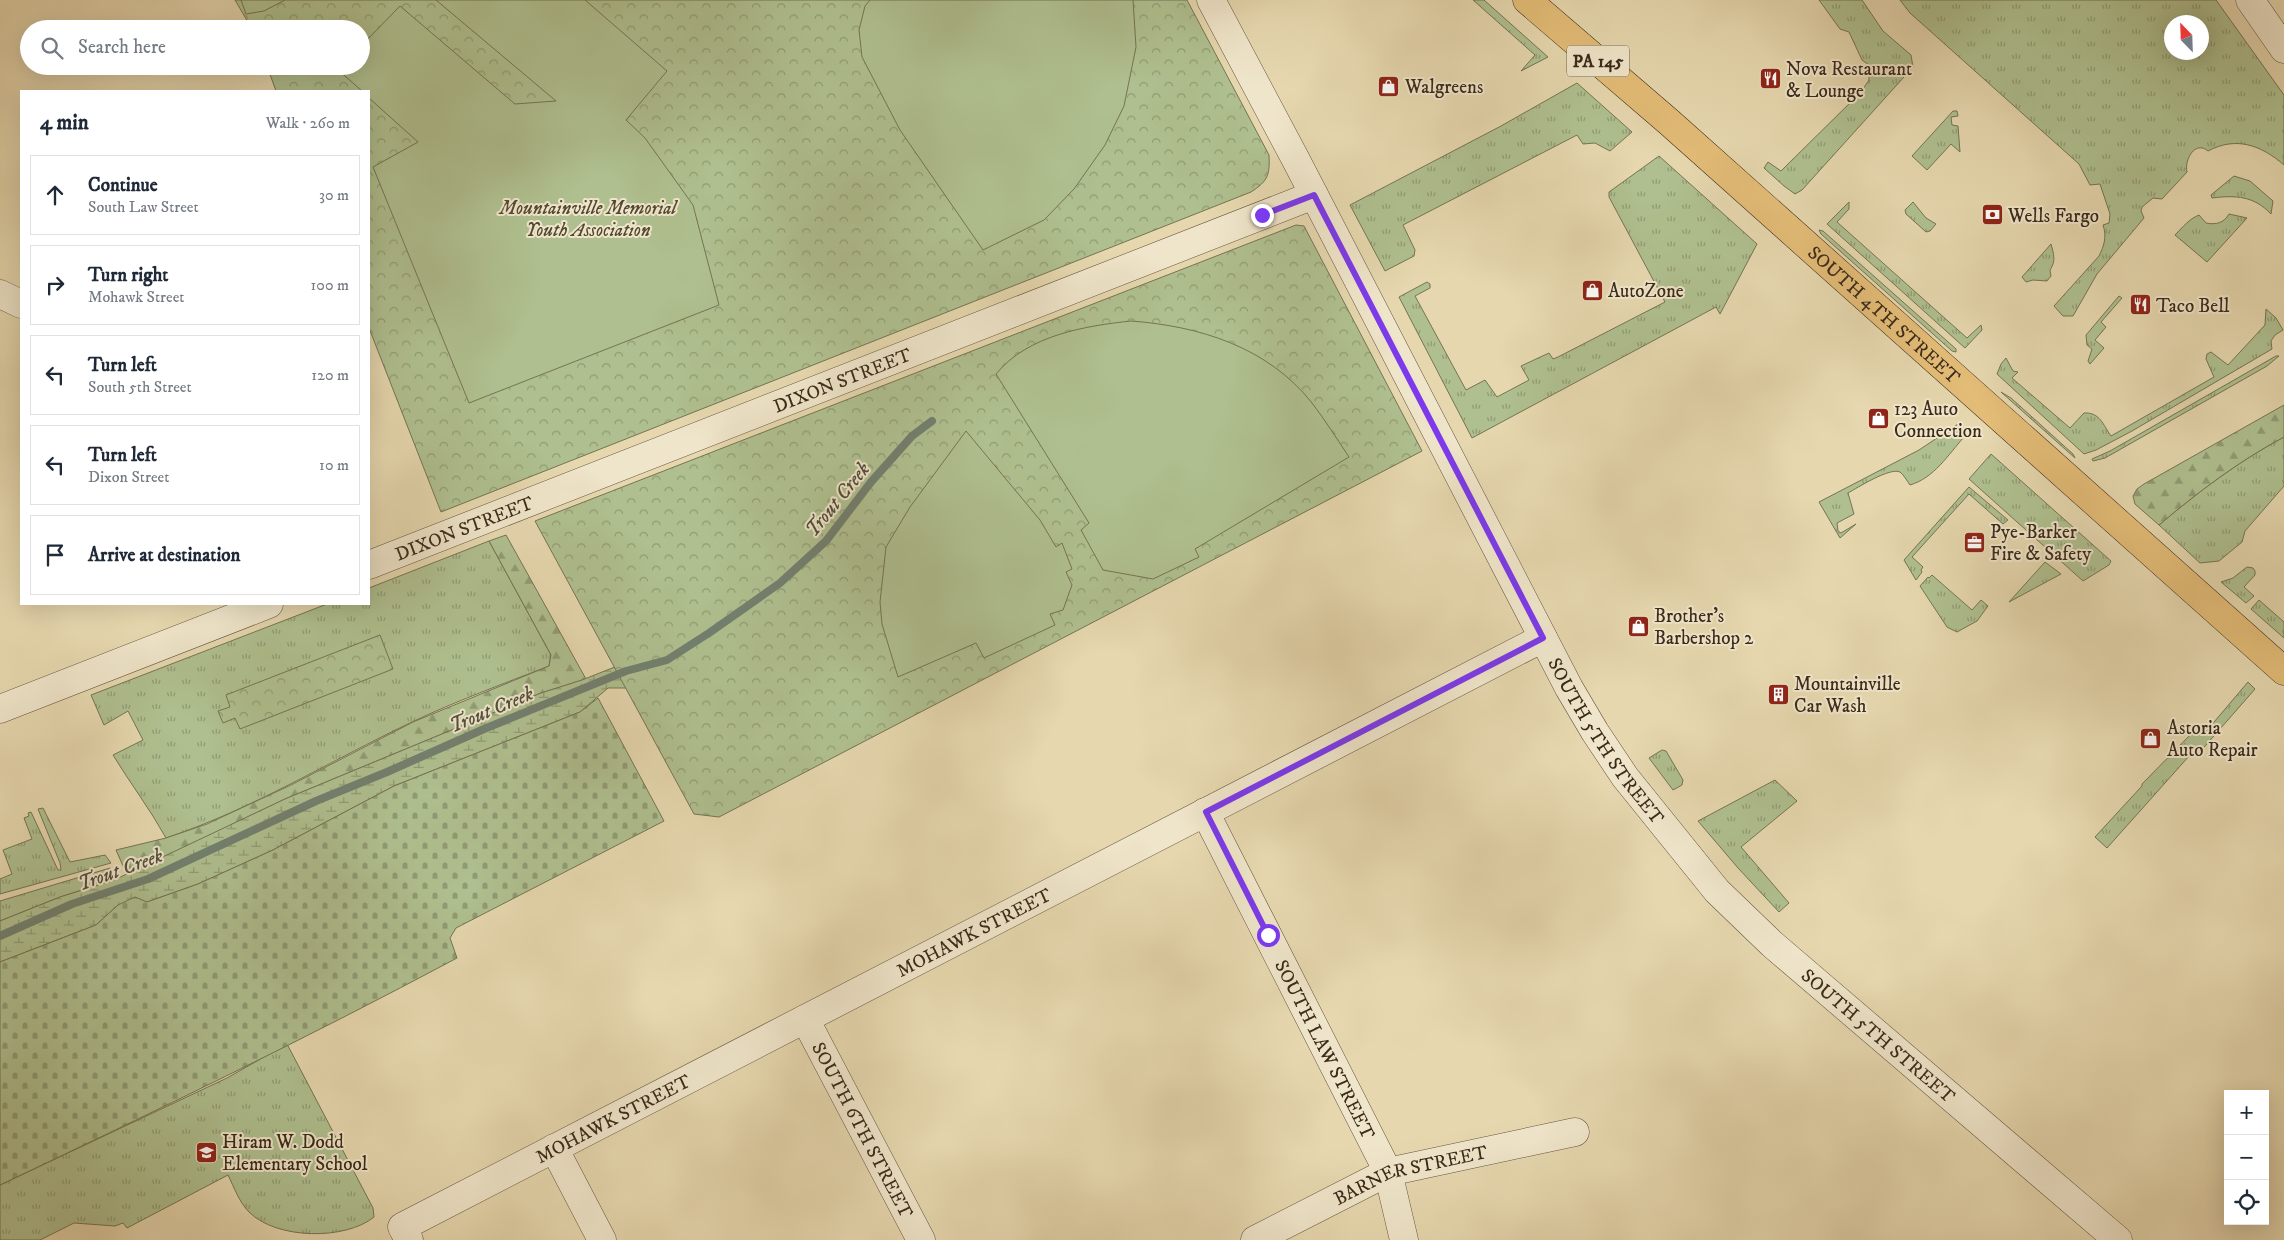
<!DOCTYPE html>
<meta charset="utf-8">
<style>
body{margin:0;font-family:"IM FELL DW Pica",serif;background:#f6f6f7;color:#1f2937}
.controls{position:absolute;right:15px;bottom:15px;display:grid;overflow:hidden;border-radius:0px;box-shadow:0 5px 20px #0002}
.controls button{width:45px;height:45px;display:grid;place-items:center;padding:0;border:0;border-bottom:1px solid #e0e1e3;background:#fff;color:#1f2937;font:25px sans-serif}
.compass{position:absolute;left:2164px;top:15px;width:45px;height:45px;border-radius:50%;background:#fff;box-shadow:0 5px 20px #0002;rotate:337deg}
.stop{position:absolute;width:15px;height:15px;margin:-11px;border:4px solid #7c3aed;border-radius:50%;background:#fff}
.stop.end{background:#7c3aed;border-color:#fff;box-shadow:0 1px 5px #0008}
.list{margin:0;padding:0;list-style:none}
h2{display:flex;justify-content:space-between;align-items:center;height:65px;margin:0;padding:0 20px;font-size:21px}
h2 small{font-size:16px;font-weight:400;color:#747a83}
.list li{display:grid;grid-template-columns:32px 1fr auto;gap:15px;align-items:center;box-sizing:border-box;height:80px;margin:0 10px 10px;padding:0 10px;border:1px solid #e0e1e3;border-radius:0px}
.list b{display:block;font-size:19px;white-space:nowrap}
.list p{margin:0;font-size:16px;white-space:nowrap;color:#747a83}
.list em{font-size:16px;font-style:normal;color:#747a83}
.icon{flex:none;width:28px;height:28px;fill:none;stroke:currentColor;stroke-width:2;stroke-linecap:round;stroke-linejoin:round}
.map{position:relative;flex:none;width:2284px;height:1240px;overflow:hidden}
.search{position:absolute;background:#fff;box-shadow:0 5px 20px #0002;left:20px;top:20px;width:350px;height:55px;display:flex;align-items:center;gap:12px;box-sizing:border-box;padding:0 18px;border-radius:28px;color:#747a83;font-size:19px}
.panel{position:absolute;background:#fff;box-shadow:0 5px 20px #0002;left:20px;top:90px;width:350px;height:515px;border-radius:0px}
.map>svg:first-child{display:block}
.grass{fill:url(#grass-tufts);stroke:#757454;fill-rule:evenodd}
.forest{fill:url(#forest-firs);stroke:#757454}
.wetland{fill:url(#wetland-marsh);stroke:#757454}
.cemetery{fill:url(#cemetery-stones);stroke:#757454}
.park{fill:url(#park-crowns);stroke:#757454}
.garden{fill:#afbf8f;stroke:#757454}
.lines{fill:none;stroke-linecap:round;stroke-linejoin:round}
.stream{stroke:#72806f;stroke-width:8}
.minor-casing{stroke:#66553f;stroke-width:29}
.primary-casing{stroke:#3b2a1a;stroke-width:29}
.minor{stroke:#efe5ca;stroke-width:28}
.primary{stroke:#e3bc77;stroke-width:28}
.route{stroke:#7c3aed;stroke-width:6}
.labels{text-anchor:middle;stroke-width:4;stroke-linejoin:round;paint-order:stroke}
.shield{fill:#efe5ca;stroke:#71624f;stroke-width:1}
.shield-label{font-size:18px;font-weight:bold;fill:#3b2a1a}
.poi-label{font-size:19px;fill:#3b2a1a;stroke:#efe5ca;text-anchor:start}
.park-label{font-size:19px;font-style:italic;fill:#524831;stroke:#efe5ca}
.street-label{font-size:19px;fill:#3b2a1a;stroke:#efe5ca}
.water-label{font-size:20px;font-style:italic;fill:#524e3d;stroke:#efe5ca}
</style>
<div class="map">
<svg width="2284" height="1240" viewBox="0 0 2284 1240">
<defs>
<pattern id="grass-tufts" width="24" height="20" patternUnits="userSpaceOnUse" patternTransform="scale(1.25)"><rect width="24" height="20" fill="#afbf8f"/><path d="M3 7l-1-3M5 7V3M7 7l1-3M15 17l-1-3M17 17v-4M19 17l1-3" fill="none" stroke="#909b74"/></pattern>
<pattern id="forest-firs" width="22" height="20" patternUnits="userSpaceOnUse" patternTransform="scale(1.25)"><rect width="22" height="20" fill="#afbf8f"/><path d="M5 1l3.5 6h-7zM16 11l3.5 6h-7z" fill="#909b74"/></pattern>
<pattern id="wetland-marsh" width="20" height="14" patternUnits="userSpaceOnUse" patternTransform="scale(1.25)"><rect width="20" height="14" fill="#afbf8f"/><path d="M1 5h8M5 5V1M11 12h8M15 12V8" fill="none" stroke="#909b74"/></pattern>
<pattern id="cemetery-stones" width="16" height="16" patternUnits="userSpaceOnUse" patternTransform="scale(1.25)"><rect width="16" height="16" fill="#afbf8f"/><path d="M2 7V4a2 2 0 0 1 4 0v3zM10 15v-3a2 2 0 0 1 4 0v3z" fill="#909b74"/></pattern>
<pattern id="park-crowns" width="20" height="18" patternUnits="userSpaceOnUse" patternTransform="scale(1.25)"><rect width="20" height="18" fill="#afbf8f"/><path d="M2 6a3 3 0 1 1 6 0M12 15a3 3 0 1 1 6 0" fill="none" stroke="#909b74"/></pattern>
</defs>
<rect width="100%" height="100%" fill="#e6d7ae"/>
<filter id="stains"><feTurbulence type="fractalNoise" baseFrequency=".004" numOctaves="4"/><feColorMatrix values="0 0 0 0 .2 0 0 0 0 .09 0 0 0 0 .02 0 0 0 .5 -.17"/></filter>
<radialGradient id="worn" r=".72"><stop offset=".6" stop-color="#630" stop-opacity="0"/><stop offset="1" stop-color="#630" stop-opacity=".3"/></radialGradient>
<!-- grass -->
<g class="grass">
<path d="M 1473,0 L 1484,0 L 1548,57 L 1521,71 L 1535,55 Z"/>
<path d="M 1819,0 L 1862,0 L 1883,31 L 1911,55 L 1913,67 L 1802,190 L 1795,194 L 1784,186 L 1764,168 L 1768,162 L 1781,171 L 1861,92 L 1869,80 L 1869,65 L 1862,60 L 1849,32 L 1840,29 Z"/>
<path d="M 1900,0 L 2216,0 L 2284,95 L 2284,165 C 2261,145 2236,136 2208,151 C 2195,140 2184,160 2187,172 L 2162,199 L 2153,198 L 2142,207 L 2141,211 L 2144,218 L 2097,274 L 2073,316 L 2063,316 L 2054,306 L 2099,256 C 2104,246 2107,237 2103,225 L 2109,223 L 2110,214 L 2100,184 L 2090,185 L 2079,164 L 1910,13 ZM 2202,22 L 2202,52 L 2172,52 L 2172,22 Z"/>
<path d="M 1577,83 L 1632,132 L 1610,151 L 1595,143 L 1583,144 L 1577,135 L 1403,225 L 1415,250 L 1414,256 L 1385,271 L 1350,205 L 1501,126 Z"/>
<path d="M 1953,111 L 1957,111 L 1958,116 L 1951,117 L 1952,125 L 1958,126 L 1960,152 L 1951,144 L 1927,170 L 1912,156 Z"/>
<path d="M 1659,156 L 1757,244 L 1720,314 L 1716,307 L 1472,438 L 1399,297 L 1427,282 L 1430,284 L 1430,288 L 1415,296 L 1466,390 L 1485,380 L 1497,397 L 1529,380 L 1521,366 L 1549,353 L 1553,359 L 1558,357 L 1665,302 L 1609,197 L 1609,192 Z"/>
<path d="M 2234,176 L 2250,181 L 2273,201 L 2271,214 C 2254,196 2236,195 2212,198 L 2211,195 Z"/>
<path d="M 1849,202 L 1849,209 L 1837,222 L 1967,338 L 1981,325 L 1982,330 L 1965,348 L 1827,224 Z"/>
<path d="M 1913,202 L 1926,218 L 1936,224 L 1930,231 L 1926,232 L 1906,214 L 1905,210 Z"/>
<path d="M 2229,214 L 2247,218 L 2207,262 L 2175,235 C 2183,227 2189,219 2199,215 L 2206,223 C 2216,225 2224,223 2229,214 Z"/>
<path d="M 1819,230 L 1823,231 L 1956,349 L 1956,352 L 1952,351 L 1821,234 Z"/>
<path d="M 2051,244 C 2054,255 2056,261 2050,270 L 2051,276 L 2047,281 L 2033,280 L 2026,282 L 2022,277 Z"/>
<path d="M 2119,296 L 2122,298 L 2101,322 L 2106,327 L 2095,340 L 2104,348 L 2090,364 L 2088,361 L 2092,349 L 2087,345 L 2086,335 Z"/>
<path d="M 2266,309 L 2276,318 L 2283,330 L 2275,335 L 2271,341 L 2272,349 L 2132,431 L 2096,450 L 2084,454 L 1997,374 L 2001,364 L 2006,358 L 2013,371 L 2018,372 L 2012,378 L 2070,428 L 2084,413 C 2100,412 2103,425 2111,436 L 2214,377 L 2206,359 L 2207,354 L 2211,352 L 2228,365 L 2265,325 Z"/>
<path d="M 2276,356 L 2279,356 L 2267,366 L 2105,458 L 2093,461 L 2092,459 L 2110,451 Z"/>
<path d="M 2001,392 L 2011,398 L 2073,454 L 2075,458 Z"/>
<path d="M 1958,424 L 1966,431 L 1964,437 C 1948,455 1934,478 1910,485 C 1907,481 1904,475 1900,472 C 1890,467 1857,488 1848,493 L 1854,514 L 1837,523 L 1838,531 L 1841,533 L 1856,524 L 1840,538 L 1819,502 L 1919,450 Z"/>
<path d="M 2284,437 L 2284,486 L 2245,531 L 2242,542 L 2219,561 L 2200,563 L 2159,525 C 2198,492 2239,461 2284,437 Z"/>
<path d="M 1991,454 L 2111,561 L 2109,565 L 2083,581 L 1969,479 Z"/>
<path d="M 1969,487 L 2008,520 L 2003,524 L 1969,494 L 1912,557 L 1923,567 L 1921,570 L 1922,572 L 1916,580 L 1904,560 Z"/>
<path d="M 489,541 L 551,655 L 549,666 C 503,684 456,701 412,722 C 330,761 253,809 166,838 C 150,809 130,783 113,755 L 143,740 L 128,711 L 104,725 L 91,695 L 327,604 L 369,604 L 369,588 Z"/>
<path d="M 2045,562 L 2061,574 L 2009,602 Z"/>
<path d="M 2247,567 L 2253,568 L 2255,571 L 2255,575 L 2244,587 L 2254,596 L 2246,603 L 2221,582 L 2233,578 Z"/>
<path d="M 1932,575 L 1972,610 L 1981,600 L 1988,606 L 1977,621 L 1957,632 L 1947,627 L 1920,586 L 1928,577 L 1929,578 Z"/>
<path d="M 2259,600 L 2284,622 L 2284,638 L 2251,609 Z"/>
<path d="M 2248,682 L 2255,689 L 2199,753 L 2190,755 L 2107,848 L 2095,837 L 2142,786 L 2142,784 L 2196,729 L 2203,735 Z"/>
<path d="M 1662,750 L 1666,751 L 1683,780 L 1682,785 L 1673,790 L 1649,758 Z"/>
<path d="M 1775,780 L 1797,801 L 1741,847 L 1789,903 L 1779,912 L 1738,868 L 1698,821 Z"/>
<path d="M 43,808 L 70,862 L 105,855 L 111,863 L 0,894 L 0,879 L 12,874 L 3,850 L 32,839 L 24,818 L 29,816 L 28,813 L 31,812 L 58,870 L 61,870 L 60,863 L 38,809 Z"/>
<path d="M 110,868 L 114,880 L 60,897 L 0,921 L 0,901 Z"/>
<path d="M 287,1044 L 373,1208 L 374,1217 C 346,1240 277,1240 249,1212 C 239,1202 234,1187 228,1175 L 127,1228 L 123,1223 L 115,1226 L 74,1223 L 40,1240 L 0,1240 L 0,1185 L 227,1078 Z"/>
</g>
<!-- forest -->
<g class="forest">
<path d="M 2284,405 L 2284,437 C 2239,461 2198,492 2159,525 L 2135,504 L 2133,496 L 2137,489 L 2144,484 Z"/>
<path d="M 506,535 L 586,679 L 541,693 L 285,799 L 127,875 L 116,850 L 166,838 L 207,824 L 291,785 L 413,722 L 549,666 L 551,655 L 489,541 Z"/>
</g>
<!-- wetland -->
<path class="wetland" d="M 650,653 L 630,688 L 608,688 L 580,712 L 394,786 L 273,850 L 198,884 L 147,902 L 118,905 L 96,925 L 0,962 L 0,921 L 60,897 L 114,880 L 285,799 L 541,693 L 582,680 Z"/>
<!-- cemetery -->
<path class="cemetery" d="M 598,698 L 664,821 L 456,928 L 450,938 L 457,958 C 307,1038 154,1112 0,1185 L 0,962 L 96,925 L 118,905 L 135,897 L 147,902 L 198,884 L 273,850 L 394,786 L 580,712 Z"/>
<!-- park -->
<g class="park">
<path d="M 235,0 L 1187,0 L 1269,155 C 1270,175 1268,181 1251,192 L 441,512 L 369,328 L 369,91 L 276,91 L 267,66 L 361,66 L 361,29 L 252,29 Z"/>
<path d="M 1296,225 L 1304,226 L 1422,451 L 719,817 L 694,814 L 535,521 Z"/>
<path d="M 380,635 L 393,669 L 240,729 L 235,718 L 223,723 L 218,711 L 230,707 L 226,695 Z"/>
</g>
<!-- garden -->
<g class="garden">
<path d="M 241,0 L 285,0 L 264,11 L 246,14 Z"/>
<path d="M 436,0 L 585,0 L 667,71 L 626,120 L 645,138 L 693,205 L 719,305 L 469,403 L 373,167 L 418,142 L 369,98 L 369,91 L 362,91 L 338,70 L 342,66 L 361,66 L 361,46 L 400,6 L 515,104 L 556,101 Z"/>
<path d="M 870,0 L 1133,0 L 1136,47 L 1124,106 L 1105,145 L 1074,189 L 1044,220 L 983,250 L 900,130 L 862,57 L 859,30 L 865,6 Z"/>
<path d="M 1131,321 C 1199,326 1268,347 1312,403 C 1325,420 1337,439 1349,457 L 1195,549 L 1199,557 L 1153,579 L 1103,570 L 1081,530 L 1089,523 L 996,374 C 1028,335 1085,326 1131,321 Z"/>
<path d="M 966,431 L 1040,520 L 1056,547 L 1062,543 L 1072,569 L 1066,572 L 1072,585 L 1063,610 L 1050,614 L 1055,625 L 984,658 L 976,643 L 898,677 L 882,624 L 880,602 L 886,547 L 910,507 Z"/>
</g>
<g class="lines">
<!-- stream -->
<path class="stream" d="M 0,936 L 72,904 L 148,879 L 316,801 L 387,772 L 484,729 L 626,671 L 667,660 L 709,633 L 780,583 L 826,541 L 871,482 L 912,436 L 932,421"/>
<defs>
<g id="minor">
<path id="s1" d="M 1211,0 L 1296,160 L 1569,688 L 1595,732 L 1625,777 L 1717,891 L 1772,944 L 2118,1240"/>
<path d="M 2250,0 L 2284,49"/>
<path d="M 0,294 L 21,304"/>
<path id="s2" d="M 369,565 L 1314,195"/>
<path d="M 0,709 L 269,604"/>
<path id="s3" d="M 1205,812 L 1388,1172 L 1404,1240"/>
<path id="s4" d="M 805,1019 L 921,1240"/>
<path d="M 554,1148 L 602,1240"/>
<path id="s5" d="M 409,1240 L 402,1227 L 1543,638"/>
<path id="s6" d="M 1255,1240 L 1388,1172 L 1575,1132"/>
</g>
<g id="primary">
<path id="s7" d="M 1527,0 L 1669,122 L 2284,671"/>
</g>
</defs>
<!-- minor casing -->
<use href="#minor" class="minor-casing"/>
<!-- primary casing -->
<use href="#primary" class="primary-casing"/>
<!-- minor -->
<use href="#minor" class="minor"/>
<!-- primary -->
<use href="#primary" class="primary"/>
</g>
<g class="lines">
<!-- route -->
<path class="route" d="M 1262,215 L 1314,195 L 1543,638 L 1206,812 L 1268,935"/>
</g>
<!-- icons -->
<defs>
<symbol id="restaurant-square" viewBox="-11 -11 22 22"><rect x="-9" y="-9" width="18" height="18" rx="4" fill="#8f2418" stroke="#efe5ca"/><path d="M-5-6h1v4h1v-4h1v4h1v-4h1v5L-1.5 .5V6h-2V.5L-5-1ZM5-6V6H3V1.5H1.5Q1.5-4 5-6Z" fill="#fff"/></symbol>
<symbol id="shop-square" viewBox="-11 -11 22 22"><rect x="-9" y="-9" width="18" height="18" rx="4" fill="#8f2418" stroke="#efe5ca"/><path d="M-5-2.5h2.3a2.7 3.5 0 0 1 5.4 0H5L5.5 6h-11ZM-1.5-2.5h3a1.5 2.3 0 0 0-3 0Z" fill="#fff"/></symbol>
<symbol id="bank-square" viewBox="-11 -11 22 22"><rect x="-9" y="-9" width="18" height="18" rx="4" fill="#8f2418" stroke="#efe5ca"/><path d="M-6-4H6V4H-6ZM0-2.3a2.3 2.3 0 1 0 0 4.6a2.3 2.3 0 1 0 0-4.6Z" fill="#fff"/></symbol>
<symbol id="office-square" viewBox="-11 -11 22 22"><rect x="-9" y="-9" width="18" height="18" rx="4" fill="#8f2418" stroke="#efe5ca"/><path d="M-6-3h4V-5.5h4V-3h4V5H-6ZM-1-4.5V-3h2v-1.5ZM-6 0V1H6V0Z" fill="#fff"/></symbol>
<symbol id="building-square" viewBox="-11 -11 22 22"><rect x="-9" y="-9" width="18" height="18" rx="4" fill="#8f2418" stroke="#efe5ca"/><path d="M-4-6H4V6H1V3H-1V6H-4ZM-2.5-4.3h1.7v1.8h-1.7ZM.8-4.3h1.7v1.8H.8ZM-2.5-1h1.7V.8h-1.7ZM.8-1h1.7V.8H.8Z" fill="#fff"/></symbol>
<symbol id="school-square" viewBox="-11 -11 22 22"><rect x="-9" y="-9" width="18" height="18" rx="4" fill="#8f2418" stroke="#efe5ca"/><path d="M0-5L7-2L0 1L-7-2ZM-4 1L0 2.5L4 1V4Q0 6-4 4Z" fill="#fff"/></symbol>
</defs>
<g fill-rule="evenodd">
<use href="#restaurant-square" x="1758" y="66" width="25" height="25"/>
<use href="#shop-square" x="1376" y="74" width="25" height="25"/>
<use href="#bank-square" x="1980" y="202" width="25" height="25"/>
<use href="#shop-square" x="1580" y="278" width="25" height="25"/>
<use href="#restaurant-square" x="2128" y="292" width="25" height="25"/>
<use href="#shop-square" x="1866" y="406" width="25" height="25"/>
<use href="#office-square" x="1962" y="530" width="25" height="25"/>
<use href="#shop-square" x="1626" y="614" width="25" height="25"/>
<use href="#building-square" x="1766" y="682" width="25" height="25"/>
<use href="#shop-square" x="2138" y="726" width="25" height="25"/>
<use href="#school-square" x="194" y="1140" width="25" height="25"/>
</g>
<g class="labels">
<!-- shield labels -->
<rect class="shield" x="1567" y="45.5" width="62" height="31" rx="4"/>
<g class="shield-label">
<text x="1598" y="67">PA 145</text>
</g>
<!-- poi labels -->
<g class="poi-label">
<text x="1786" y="75">Nova Restaurant<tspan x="1786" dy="22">&amp; Lounge</tspan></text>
<text x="1405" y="93">Walgreens</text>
<text x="2008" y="222">Wells Fargo</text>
<text x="1608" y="297">AutoZone</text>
<text x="2156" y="312">Taco Bell</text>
<text x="1894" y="415">123 Auto<tspan x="1894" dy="22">Connection</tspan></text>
<text x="1990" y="538">Pye-Barker<tspan x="1990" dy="22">Fire &amp; Safety</tspan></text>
<text x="1654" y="622">Brother's<tspan x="1654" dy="22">Barbershop 2</tspan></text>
<text x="1794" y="690">Mountainville<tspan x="1794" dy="22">Car Wash</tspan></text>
<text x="2167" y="734">Astoria<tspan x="2167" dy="22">Auto Repair</tspan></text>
<text x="222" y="1148">Hiram W. Dodd<tspan x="222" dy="22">Elementary School</tspan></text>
</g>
<!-- park labels -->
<g class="park-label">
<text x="588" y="214">Mountainville Memorial<tspan x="588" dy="22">Youth Association</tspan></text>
</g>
<!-- street labels -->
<g class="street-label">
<text dy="7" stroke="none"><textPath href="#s7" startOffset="476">SOUTH 4TH STREET</textPath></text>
<text dy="7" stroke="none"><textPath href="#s2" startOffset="508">DIXON STREET</textPath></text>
<text dy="7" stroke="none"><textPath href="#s2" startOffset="102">DIXON STREET</textPath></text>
<text dy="7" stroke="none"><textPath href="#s1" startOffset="840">SOUTH 5TH STREET</textPath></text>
<text dy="7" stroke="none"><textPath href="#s5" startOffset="658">MOHAWK STREET</textPath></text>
<text dy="7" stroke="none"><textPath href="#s1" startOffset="1244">SOUTH 5TH STREET</textPath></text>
<text dy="7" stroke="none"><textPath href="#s3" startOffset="266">SOUTH LAW STREET</textPath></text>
<text dy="7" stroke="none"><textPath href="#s5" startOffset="252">MOHAWK STREET</textPath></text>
<text dy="7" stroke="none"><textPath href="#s4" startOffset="125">SOUTH 6TH STREET</textPath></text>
<text dy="7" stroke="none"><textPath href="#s6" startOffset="170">BARNER STREET</textPath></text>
</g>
<!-- water labels -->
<g class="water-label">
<text transform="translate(837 499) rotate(-51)" y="7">Trout Creek</text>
<text transform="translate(491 709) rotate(-23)" y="7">Trout Creek</text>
<text transform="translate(120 869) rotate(-20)" y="7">Trout Creek</text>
</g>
</g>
<rect width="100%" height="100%" filter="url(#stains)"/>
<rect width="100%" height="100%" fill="url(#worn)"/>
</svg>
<div class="controls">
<button>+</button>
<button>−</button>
<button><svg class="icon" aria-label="locate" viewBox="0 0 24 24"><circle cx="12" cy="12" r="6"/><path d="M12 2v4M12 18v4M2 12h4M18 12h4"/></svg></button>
</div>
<svg class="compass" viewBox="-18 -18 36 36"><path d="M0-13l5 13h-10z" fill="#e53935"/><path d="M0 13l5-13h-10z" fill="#747a83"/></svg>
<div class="stop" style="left:1268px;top:935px"></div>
<div class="stop end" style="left:1262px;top:215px"></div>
<div class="search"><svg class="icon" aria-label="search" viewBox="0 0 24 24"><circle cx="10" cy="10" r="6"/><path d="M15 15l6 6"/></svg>Search here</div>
<section class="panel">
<h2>4 min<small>Walk · 260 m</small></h2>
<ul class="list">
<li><svg class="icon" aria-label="ahead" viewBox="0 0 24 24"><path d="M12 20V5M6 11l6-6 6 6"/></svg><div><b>Continue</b><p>South Law Street</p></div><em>30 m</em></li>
<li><svg class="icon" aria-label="right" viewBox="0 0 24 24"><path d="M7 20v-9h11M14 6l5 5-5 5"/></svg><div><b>Turn right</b><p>Mohawk Street</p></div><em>100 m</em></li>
<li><svg class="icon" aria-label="left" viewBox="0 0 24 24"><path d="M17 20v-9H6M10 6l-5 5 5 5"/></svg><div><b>Turn left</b><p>South 5th Street</p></div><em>120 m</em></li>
<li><svg class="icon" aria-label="left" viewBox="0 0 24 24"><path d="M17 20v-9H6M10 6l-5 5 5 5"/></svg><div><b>Turn left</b><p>Dixon Street</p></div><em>10 m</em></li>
<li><svg class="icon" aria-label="arrive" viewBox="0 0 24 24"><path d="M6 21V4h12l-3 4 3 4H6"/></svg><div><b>Arrive at destination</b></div></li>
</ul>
</section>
</div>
